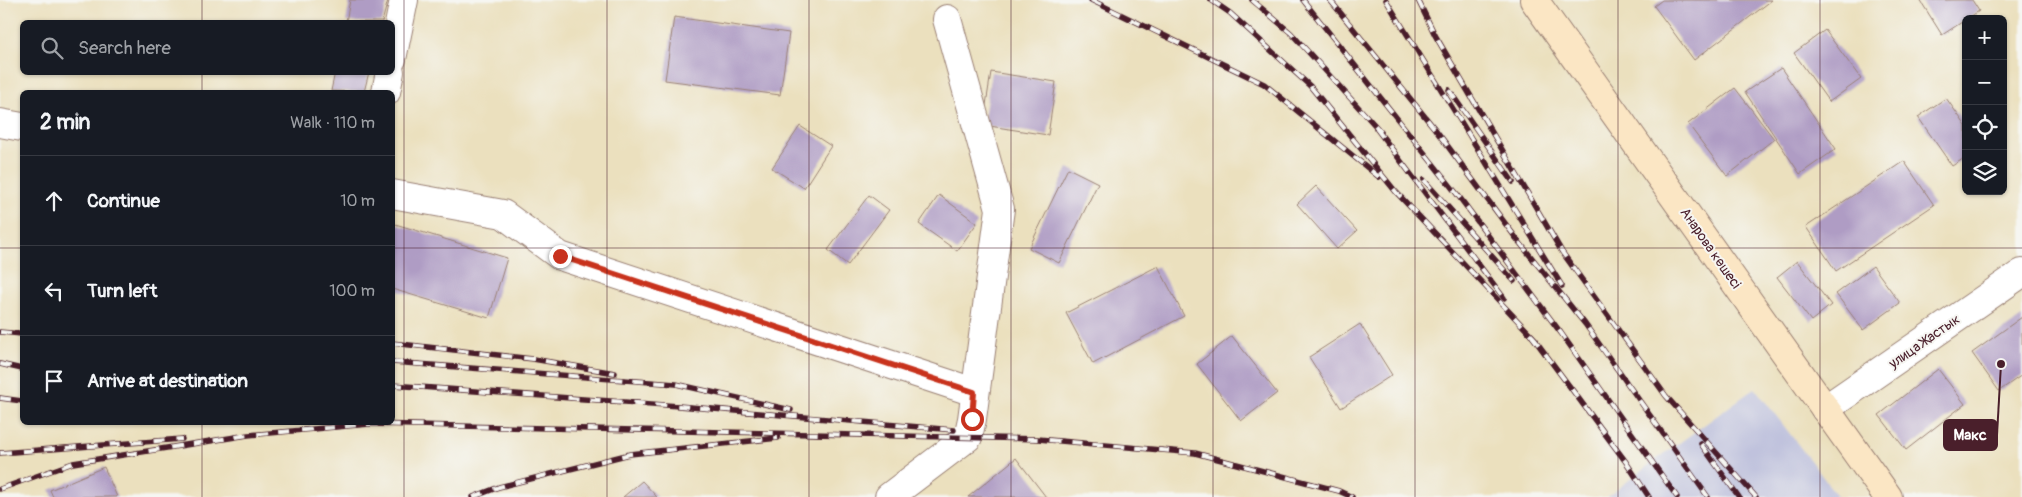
<!DOCTYPE html>
<meta charset="utf-8">
<style>
body{margin:0;font-family:Pangolin,sans-serif;background:#20242c;color:#f1f3f6}
.controls{position:absolute;right:15px;top:15px;display:grid;overflow:hidden;border-radius:8px;box-shadow:0 1px 4px #0004}
.controls button{width:45px;height:45px;display:grid;place-items:center;padding:0;border:0;border-bottom:1px solid #363941;background:#171b24;color:#f1f3f6;font:25px sans-serif}
.stop{position:absolute;width:15px;height:15px;margin:-11px;border:4px solid #c8321e;border-radius:50%;background:#fff}
.stop.end{background:#c8321e;border-color:#fff;box-shadow:0 1px 5px #0008}
.list{margin:0;padding:0;list-style:none}
h2{display:flex;justify-content:space-between;align-items:center;height:65px;margin:0;padding:0 20px;font-size:21px}
h2 small{font-size:16px;font-weight:400;color:#9ea1a6}
.list li{display:grid;grid-template-columns:32px 1fr auto;gap:15px;align-items:center;box-sizing:border-box;height:90px;padding:0 20px;border-top:1px solid #363941}
.list b{display:block;font-size:19px;white-space:nowrap}
.list em{font-size:16px;font-style:normal;color:#9ea1a6}
.icon{flex:none;width:28px;height:28px;fill:none;stroke:currentColor;stroke-width:2;stroke-linecap:round;stroke-linejoin:round}
.map{position:relative;flex:none;width:2022px;height:497px;overflow:hidden}
.search{position:absolute;background:#171b24;box-shadow:0 1px 4px #0004;left:20px;top:20px;width:375px;height:55px;display:flex;align-items:center;gap:12px;box-sizing:border-box;padding:0 18px;border-radius:8px;color:#9ea1a6;font-size:19px}
.panel{position:absolute;background:#171b24;box-shadow:0 1px 4px #0004;left:20px;top:90px;width:375px;height:335px;border-radius:8px}
.map>svg:first-child{display:block}
.industrial{fill:#c0c2dd}
.building{fill:#af9cc4}
.lines{fill:none;stroke-linecap:round;stroke-linejoin:round}
.street-casing{stroke:#9a8074;stroke-width:30}
.secondary-casing{stroke:#9a8074;stroke-width:30}
.street{stroke:#fff;stroke-width:28}
.secondary{stroke:#fbe6c4;stroke-width:28}
.rail-casing{stroke:#4a1f2b;stroke-width:5.5}
.rail{stroke:#f6f6f2;stroke-width:4;stroke-dasharray:11;stroke-linecap:butt}
.route{stroke:#c8321e;stroke-width:6}
.grid{fill:none;stroke:#4a1f2b;stroke-width:1;stroke-opacity:0.55}
.labels{text-anchor:middle;stroke-width:4;stroke-linejoin:round;paint-order:stroke}
.street-label{font-size:14px;fill:#4a1f2b;stroke:#f6f6f2}
.leader{fill:none;stroke:#4a1f2b;stroke-width:2}
.callout-dot{fill:#4a1f2b;stroke:#f6f6f2;stroke-width:2}
.callout{fill:#4a1f2b;stroke:#4a1f2b;stroke-width:2}
.callout-label{font-size:15px;text-anchor:middle;font-weight:bold;fill:#fff}
</style>
<div class="map">
<svg width="2022" height="497" viewBox="0 0 2022 497">
<rect width="100%" height="100%" fill="#f6f6f2"/>
<filter id="ink" filterUnits="userSpaceOnUse"><feTurbulence type="fractalNoise" baseFrequency=".02" numOctaves="2"/><feDisplacementMap in="SourceGraphic" scale="10" xChannelSelector="R" yChannelSelector="G"/><feConvolveMatrix kernelMatrix="1 2 1 2 8 2 1 2 1" color-interpolation-filters="sRGB"/></filter>
<filter id="wash" filterUnits="userSpaceOnUse"><feTurbulence type="fractalNoise" baseFrequency=".0096" numOctaves="4" result="noise"/><feDisplacementMap in="SourceGraphic" scale="20" xChannelSelector="R" yChannelSelector="G"/><feGaussianBlur stdDeviation="1.12" result="paint"/><feColorMatrix in="noise" values="0 0 0 0 0 0 0 0 0 0 0 0 0 0 0 0 0 1.4 0 .05"/><feComposite in="paint" operator="in"/></filter>
<g filter="url(#wash)">
<rect width="100%" height="100%" fill="#ebe0be"/>
<!-- industrial -->
<path class="industrial" d="M 1755,388 L 1838,497 L 1607,497 L 1649,465 Z"/>
<g id="blocks">
<!-- building -->
<g class="building">
<path d="M 350,0 L 388,0 L 382,22 L 346,22 Z"/>
<path d="M 1662,0 L 1772,0 L 1694,60 L 1654,6 Z"/>
<path d="M 1920,0 L 1972,0 L 1979,11 L 1942,35 Z"/>
<path d="M 674,17 L 789,33 L 780,95 L 665,80 Z"/>
<path d="M 1825,30 L 1861,79 L 1829,102 L 1794,53 Z"/>
<path d="M 1781,68 L 1836,149 L 1800,174 L 1745,92 Z"/>
<path d="M 335,72 L 369,72 L 364,92 L 331,91 Z"/>
<path d="M 991,72 L 1056,82 L 1048,135 L 983,125 Z"/>
<path d="M 1735,88 L 1774,139 L 1727,176 L 1688,124 Z"/>
<path d="M 1946,98 L 1966,126 L 1966,157 L 1952,166 L 1918,117 Z"/>
<path d="M 800,126 L 831,146 L 804,188 L 772,168 Z"/>
<path d="M 1904,161 L 1934,205 L 1836,271 L 1806,227 Z"/>
<path d="M 1068,168 L 1098,183 L 1059,263 L 1029,248 Z"/>
<path d="M 1316,186 L 1357,231 L 1337,249 L 1297,204 Z"/>
<path d="M 869,195 L 889,210 L 848,265 L 828,250 Z"/>
<path d="M 939,195 L 977,223 L 957,251 L 919,224 Z"/>
<path d="M 392,223 L 507,258 L 489,318 L 392,289 Z"/>
<path d="M 1797,261 L 1831,305 L 1811,321 L 1777,277 Z"/>
<path d="M 1158,266 L 1184,316 L 1093,364 L 1066,313 Z"/>
<path d="M 1873,266 L 1900,303 L 1863,330 L 1836,294 Z"/>
<path d="M 2022,317 L 2022,375 L 1999,391 L 1972,353 Z"/>
<path d="M 1360,324 L 1392,375 L 1341,408 L 1309,357 Z"/>
<path d="M 1232,336 L 1277,393 L 1241,421 L 1197,364 Z"/>
<path d="M 1938,369 L 1965,404 L 1906,450 L 1879,415 Z"/>
<path d="M 1016,458 L 1046,497 L 968,497 Z"/>
<path d="M 104,467 L 117,497 L 53,497 L 50,490 Z"/>
<path d="M 642,481 L 657,497 L 623,497 Z"/>
</g>
</g>
</g>
<g filter="url(#ink)">
<use href="#blocks" fill-opacity="0" stroke="#9a8074" stroke-width="1"/>
<g class="lines">
<defs>
<g id="street">
<path d="M 392,59 L 404,0"/>
<path d="M 386,92 L 390,72"/>
<path d="M 0,123 L 22,127"/>
<path d="M 392,194 L 503,214 L 560,256 L 974,392"/>
<path d="M 1825,409 L 2022,273"/>
<path d="M 889,497 L 968,437 L 972,419 L 1000,209 L 947,19"/>
</g>
<path id="secondary" d="M 1534,0 L 1888,497"/>
</defs>
<!-- street casing -->
<use href="#street" class="street-casing"/>
<!-- secondary casing -->
<use href="#secondary" class="secondary-casing"/>
<!-- street -->
<use href="#street" class="street"/>
<!-- secondary -->
<use href="#secondary" class="secondary"/>
<defs>
<g id="rail">
<path d="M 1091,0 L 1264,84 L 1379,177"/>
<path d="M 1211,0 L 1230,13 L 1310,86 L 1396,192 L 1536,340"/>
<path d="M 1252,0 L 1291,33 L 1381,132"/>
<path d="M 1303,0 L 1457,194 L 1561,333 L 1677,497"/>
<path d="M 1330,0 L 1435,129 L 1516,238 L 1585,324 L 1708,497"/>
<path d="M 1386,0 L 1562,286"/>
<path d="M 1418,0 L 1435,35 L 1562,252 L 1666,396 L 1756,497"/>
<path d="M 1449,90 L 1513,182"/>
<path d="M 1376,128 L 1504,298"/>
<path d="M 1424,180 L 1514,281"/>
<path d="M 0,332 L 22,334"/>
<path d="M 1532,336 L 1626,462 L 1649,497"/>
<path d="M 392,343 L 533,359 L 615,373"/>
<path d="M 392,362 L 676,384 L 791,410"/>
<path d="M 0,364 L 22,369"/>
<path d="M 392,385 L 679,406 L 954,430"/>
<path d="M 0,398 L 22,401"/>
<path d="M 1701,444 L 1739,497"/>
<path d="M 0,453 L 182,439"/>
<path d="M 0,489 L 73,463 L 248,435 L 369,424 L 1038,439 L 1195,453 L 1339,491 L 1352,497"/>
<path d="M 473,497 L 499,487 L 630,454 L 778,438"/>
</g>
</defs>
<!-- rail casing -->
<use href="#rail" class="rail-casing"/>
<!-- rail -->
<use href="#rail" class="rail"/>
</g>
</g>
<g class="lines" filter="url(#ink)">
<!-- route -->
<path class="route" d="M 560,256 L 974,392 L 972,419"/>
</g>
<!-- grid -->
<path class="grid" d="M 202,0 L 202,22M 404,0 L 404,497M 607,0 L 607,497M 809,0 L 809,497M 1011,0 L 1011,497M 1213,0 L 1213,497M 1415,0 L 1415,497M 1618,0 L 1618,497M 1820,0 L 1820,497M 202,72 L 202,92M 0,248 L 22,248M 392,248 L 2022,248M 202,422 L 202,497"/>
<g class="labels">
<!-- street labels -->
<g class="street-label">
<text transform="translate(1711 248) rotate(55)" y="5">Анарова көшесі</text>
<text transform="translate(1924 341) rotate(-35)" y="5">улица Жастык</text>
</g>
</g>
<!-- callouts -->
<path class="leader" d="M2001 364L1997 435"/>
<circle class="callout-dot" cx="2001" cy="364" r="5"/>
<rect class="callout" x="1944" y="420" width="53" height="30" rx="5"/>
<g class="callout-label">
<text x="1970" y="440">Макс</text>
</g>
</svg>
<div class="controls">
<button>+</button>
<button>−</button>
<button><svg class="icon" aria-label="locate" viewBox="0 0 24 24"><circle cx="12" cy="12" r="6"/><path d="M12 2v4M12 18v4M2 12h4M18 12h4"/></svg></button>
<button><svg class="icon" aria-label="layers" viewBox="0 0 24 24"><path d="M12 4l9 5-9 5-9-5zM3 14l9 5 9-5"/></svg></button>
</div>
<div class="stop" style="left:972px;top:419px"></div>
<div class="stop end" style="left:560px;top:256px"></div>
<div class="search"><svg class="icon" aria-label="search" viewBox="0 0 24 24"><circle cx="10" cy="10" r="6"/><path d="M15 15l6 6"/></svg>Search here</div>
<section class="panel">
<h2>2 min<small>Walk · 110 m</small></h2>
<ul class="list">
<li><svg class="icon" aria-label="ahead" viewBox="0 0 24 24"><path d="M12 20V5M6 11l6-6 6 6"/></svg><div><b>Continue</b></div><em>10 m</em></li>
<li><svg class="icon" aria-label="left" viewBox="0 0 24 24"><path d="M17 20v-9H6M10 6l-5 5 5 5"/></svg><div><b>Turn left</b></div><em>100 m</em></li>
<li><svg class="icon" aria-label="arrive" viewBox="0 0 24 24"><path d="M6 21V4h12l-3 4 3 4H6"/></svg><div><b>Arrive at destination</b></div></li>
</ul>
</section>
</div>
